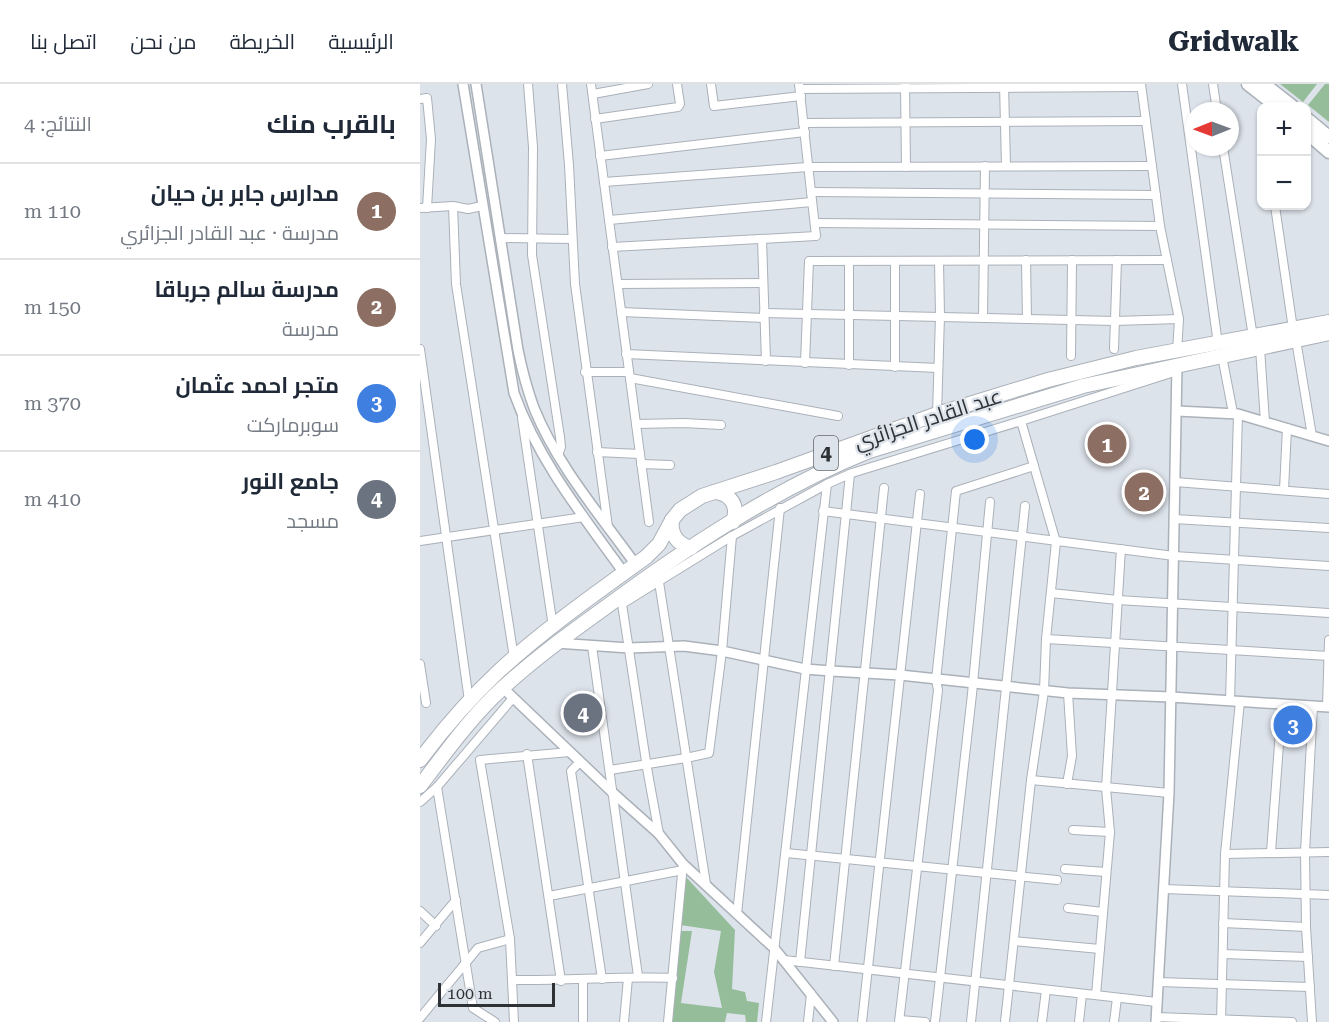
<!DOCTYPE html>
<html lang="ar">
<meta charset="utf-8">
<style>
body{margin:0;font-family:"Roboto Serif",Cairo,serif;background:#f2f2f3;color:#1f2937;direction:rtl}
.controls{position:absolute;right:18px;top:18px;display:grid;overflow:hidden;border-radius:12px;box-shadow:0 2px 4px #0004}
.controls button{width:54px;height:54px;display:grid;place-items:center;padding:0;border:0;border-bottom:2px solid #e0e1e3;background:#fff;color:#1f2937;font:30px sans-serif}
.compass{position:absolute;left:765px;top:18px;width:54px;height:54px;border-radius:50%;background:#fff;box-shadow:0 2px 4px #0004;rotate:269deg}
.scale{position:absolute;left:18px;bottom:15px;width:117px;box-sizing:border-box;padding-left:6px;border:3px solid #2f3235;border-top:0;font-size:16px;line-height:21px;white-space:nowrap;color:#2f3235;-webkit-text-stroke:4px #dde3eb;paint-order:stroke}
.you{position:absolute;left:555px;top:356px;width:21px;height:21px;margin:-15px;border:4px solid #fff;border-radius:50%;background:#1a73e8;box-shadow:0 0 0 9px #1a73e833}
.badge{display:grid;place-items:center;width:39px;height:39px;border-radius:50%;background:#b45309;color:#fff;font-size:20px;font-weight:700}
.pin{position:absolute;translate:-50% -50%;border:3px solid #fff;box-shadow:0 2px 6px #0006}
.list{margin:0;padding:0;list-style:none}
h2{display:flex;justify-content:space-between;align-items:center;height:78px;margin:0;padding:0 24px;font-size:26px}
h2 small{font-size:20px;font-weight:400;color:#747a83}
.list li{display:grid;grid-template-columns:39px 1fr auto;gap:18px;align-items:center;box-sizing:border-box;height:96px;padding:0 24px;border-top:2px solid #e0e1e3}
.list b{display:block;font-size:22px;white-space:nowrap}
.list p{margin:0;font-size:20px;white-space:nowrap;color:#747a83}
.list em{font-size:20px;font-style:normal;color:#747a83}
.map{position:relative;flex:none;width:909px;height:938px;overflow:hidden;direction:ltr}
header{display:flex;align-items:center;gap:36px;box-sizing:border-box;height:84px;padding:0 30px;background:#fff;border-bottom:2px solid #e0e1e3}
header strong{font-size:28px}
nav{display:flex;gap:33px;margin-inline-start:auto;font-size:21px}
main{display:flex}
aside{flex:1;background:#fff}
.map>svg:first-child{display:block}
.green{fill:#95bd9a}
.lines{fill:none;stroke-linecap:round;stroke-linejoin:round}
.minor-casing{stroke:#abb1b9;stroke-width:10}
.tertiary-casing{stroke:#abb1b9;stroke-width:12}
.primary-casing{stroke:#abb1b9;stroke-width:15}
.trunk-casing{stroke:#abb1b9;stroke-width:16}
.minor{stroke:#fff;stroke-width:8}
.tertiary{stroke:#fff;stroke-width:9}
.primary{stroke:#fff;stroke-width:12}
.trunk{stroke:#fff;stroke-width:14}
.labels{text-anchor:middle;stroke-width:4.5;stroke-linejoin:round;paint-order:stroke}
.shield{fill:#dde3eb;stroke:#63676c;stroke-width:1.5}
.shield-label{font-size:20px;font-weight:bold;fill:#2f3235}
.street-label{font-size:21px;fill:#2f3235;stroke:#dde3eb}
</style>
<header>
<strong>Gridwalk</strong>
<nav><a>الرئيسية</a><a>الخريطة</a><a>من نحن</a><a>اتصل بنا</a></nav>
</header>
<main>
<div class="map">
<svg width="909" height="938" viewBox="0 0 909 938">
<rect width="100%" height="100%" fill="#dde3eb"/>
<!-- green -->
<g class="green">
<path d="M 860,0 L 897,0 L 883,18 Z"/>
<path d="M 905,0 L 909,0 L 909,38 L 888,21 Z"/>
<path d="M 265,792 L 315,846 L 312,905 L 325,908 L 327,917 L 339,919 L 337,938 L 326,938 L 325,931 L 307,929 L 305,938 L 252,938 L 259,847 L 272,847 L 261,919 L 302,924 L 294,888 L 301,847 L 260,841 Z"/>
</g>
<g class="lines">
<defs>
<g id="minor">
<path d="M 108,0 L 113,63 L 112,171 L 140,353 L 141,363 L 138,371"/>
<path d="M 142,0 L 149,81 L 155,200 L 188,443"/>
<path d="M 171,0 L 229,438"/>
<path d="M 291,0 L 294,22 L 381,12"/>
<path d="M 485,0 L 486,83"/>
<path d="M 584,0 L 586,82"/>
<path d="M 721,0 L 740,142 L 759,235 L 757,268"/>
<path d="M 762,0 L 798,260"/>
<path d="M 793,0 L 797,27"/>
<path d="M 380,5 L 721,3"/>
<path d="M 173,10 L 228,0"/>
<path d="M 0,15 L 7,14 L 11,55 L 7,124"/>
<path d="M 175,35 L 258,23 L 260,20 L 257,0"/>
<path d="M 383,39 L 726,37"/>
<path d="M 803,63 L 833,253"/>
<path d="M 180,72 L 385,48"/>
<path d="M 184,98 L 388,83 L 732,82"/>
<path d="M 391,108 L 736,111"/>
<path d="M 33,122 L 36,200 L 94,574"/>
<path d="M 855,122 L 873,245"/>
<path d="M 0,124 L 33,122 L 48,125 L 62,122"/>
<path d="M 189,136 L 392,118"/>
<path d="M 395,139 L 740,142"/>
<path d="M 80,154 L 152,155"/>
<path d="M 342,155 L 346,277"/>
<path d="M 192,163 L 396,152 L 379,0"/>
<path d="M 606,176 L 607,235"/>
<path d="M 429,177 L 429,281"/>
<path d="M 198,200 L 343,199"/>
<path d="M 201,228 L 344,234"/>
<path d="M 344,229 L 695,237 L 759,235"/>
<path d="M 563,234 L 565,82"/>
<path d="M 876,256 L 892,352"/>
<path d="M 840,264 L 845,338"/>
<path d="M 0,265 L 49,617"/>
<path d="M 694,265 L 697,176"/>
<path d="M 206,270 L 518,284"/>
<path d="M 651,272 L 652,176"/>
<path d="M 802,272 L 813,329"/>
<path d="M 385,279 L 389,177 L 747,176"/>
<path d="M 475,283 L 475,177"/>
<path d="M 165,288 L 209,288"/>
<path d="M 210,294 L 418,332"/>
<path d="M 517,330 L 520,232 L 519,177"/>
<path d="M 102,334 L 133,543"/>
<path d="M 216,340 L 264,339 L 301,341"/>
<path d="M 177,368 L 220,370"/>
<path d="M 221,380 L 250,381"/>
<path d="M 755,398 L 909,410"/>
<path d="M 864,406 L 867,344"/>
<path d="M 403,427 L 754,472 L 909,482"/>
<path d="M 754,435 L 909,444"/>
<path d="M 0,457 L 164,433"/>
<path d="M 239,498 L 286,800"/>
<path d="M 631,509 L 698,516 L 909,529"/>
<path d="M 626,555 L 909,572"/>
<path d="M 172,562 L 218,892"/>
<path d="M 0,580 L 6,619"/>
<path d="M 810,617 L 818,330"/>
<path d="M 907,623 L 909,556"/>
<path d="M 107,670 L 141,897"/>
<path d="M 160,678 L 151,687 L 182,895"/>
<path d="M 190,686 L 266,674 L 289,669 L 302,567 L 312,452"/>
<path d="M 611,696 L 749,709"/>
<path d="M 647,700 L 652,672 L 648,609"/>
<path d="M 17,703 L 53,924 L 75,938"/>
<path d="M 0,718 L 17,703 L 93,614"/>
<path d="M 653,746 L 690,748"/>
<path d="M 239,750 L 227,684 L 202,520 L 312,452 L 407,400"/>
<path d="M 851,768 L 862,620"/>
<path d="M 366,769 L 637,796"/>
<path d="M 805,770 L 909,768"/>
<path d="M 645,785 L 686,788"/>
<path d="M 744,805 L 909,811"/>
<path d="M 129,812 L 263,786"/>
<path d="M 648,824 L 683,828"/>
<path d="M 0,827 L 16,842"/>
<path d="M 317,830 L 360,424"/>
<path d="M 803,839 L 886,843"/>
<path d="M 594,857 L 680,865"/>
<path d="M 0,859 L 36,816"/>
<path d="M 803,870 L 888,873"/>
<path d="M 364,876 L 737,918"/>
<path d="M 380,878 L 430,390"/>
<path d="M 414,882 L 464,404"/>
<path d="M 92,896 C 145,897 199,892 253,894"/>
<path d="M 738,898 L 890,903"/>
<path d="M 676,911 L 690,748 L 686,704 L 701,465"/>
<path d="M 736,933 L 872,938"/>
<path d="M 0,934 L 58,864 L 90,855"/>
<path d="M 480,936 L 505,938"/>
<path d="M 94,938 L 90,855 L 60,676 L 150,668"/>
<path d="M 163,938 L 163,896"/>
<path d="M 204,938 L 208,894"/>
<path d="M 248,938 L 263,780"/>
<path d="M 346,938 L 407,400 L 432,389 L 601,337"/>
<path d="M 388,938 L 391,910"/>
<path d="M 442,938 L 500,410"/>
<path d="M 479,938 L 518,606 L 516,596 L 536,407 L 614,382"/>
<path d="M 515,938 L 552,610 L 570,418"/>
<path d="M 551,938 L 605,422"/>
<path d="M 585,938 L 611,696 L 624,607 L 626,555 L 636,458 L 601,337 L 751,289"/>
<path d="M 622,938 L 626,906"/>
<path d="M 659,938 L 662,910"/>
<path d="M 694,938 L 697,914"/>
<path d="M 801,938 L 805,770 L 820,617"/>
<path d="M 892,938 L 886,843 L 885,768 L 893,622"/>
</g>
<g id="tertiary">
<path d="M 43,0 L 94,309 C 118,376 163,432 204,489"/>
<path d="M 56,0 L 98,266 C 102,286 107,305 114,324 C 137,381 180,431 216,481"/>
<path d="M 757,327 L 818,330 L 909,357"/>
<path d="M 136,559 L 209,564 L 264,562 L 302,567 L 385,585 L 411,587 L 480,591 L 648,609 L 751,613 L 909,623"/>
<path d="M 83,604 L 192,708 L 239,750 L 263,780 L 354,864 L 413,938"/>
<path d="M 736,938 L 749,709 L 757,281"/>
</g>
<g id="primary">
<path d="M 828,0 L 856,22"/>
<path d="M 844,0 L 872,22"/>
<path d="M 886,34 L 909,53"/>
<path d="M 886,48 L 909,68"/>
</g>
<g id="trunk">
<path d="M 294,408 C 311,409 319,422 313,438"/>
<path d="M 252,436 C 250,450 257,460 271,464"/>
<path d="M 0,676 C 24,644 50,614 80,586 C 125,545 176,509 226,473 L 239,460 L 252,436 L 260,426 L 282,412 L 356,388 L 517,330 L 628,296 L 716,274 L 909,238"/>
<path d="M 0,702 C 23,672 45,641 72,614 C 107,580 147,551 186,523 C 267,463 355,405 449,367 L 663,302 L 909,249"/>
</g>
</defs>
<!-- minor casing -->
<use href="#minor" class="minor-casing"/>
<!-- tertiary casing -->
<use href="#tertiary" class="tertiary-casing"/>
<!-- primary casing -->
<use href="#primary" class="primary-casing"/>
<!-- trunk casing -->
<use href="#trunk" class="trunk-casing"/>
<!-- minor -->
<use href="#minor" class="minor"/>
<!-- tertiary -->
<use href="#tertiary" class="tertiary"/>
<!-- primary -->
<use href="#primary" class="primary"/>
<!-- trunk -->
<use href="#trunk" class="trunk"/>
</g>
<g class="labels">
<!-- shield labels -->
<rect class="shield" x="394" y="352" width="24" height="34" rx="4.5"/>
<g class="shield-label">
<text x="406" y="376">4</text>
</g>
<!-- street labels -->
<g class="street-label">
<text transform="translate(508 335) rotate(-18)" y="7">عبد القادر الجزائري</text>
</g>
</g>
</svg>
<div class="controls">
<button>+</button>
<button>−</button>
</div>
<svg class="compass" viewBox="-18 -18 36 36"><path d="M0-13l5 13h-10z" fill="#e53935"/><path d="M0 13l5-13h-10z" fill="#747a83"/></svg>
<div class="scale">100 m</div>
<div class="you"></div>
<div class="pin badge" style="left:687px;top:360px;background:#8d6e63">1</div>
<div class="pin badge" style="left:724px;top:408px;background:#8d6e63">2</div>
<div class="pin badge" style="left:873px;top:641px;background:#3f7fe0">3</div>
<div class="pin badge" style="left:163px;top:629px;background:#6b7280">4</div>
</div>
<aside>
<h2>بالقرب منك<small>النتائج: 4</small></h2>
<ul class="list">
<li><span class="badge" style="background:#8d6e63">1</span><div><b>مدارس جابر بن حيان</b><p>مدرسة · عبد القادر الجزائري</p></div><em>110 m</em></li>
<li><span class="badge" style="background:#8d6e63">2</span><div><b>مدرسة سالم جرباقا</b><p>مدرسة</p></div><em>150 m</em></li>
<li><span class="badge" style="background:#3f7fe0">3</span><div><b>متجر احمد عثمان</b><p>سوبرماركت</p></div><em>370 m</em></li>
<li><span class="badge" style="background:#6b7280">4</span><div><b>جامع النور</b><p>مسجد</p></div><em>410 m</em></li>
</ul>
</aside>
</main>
